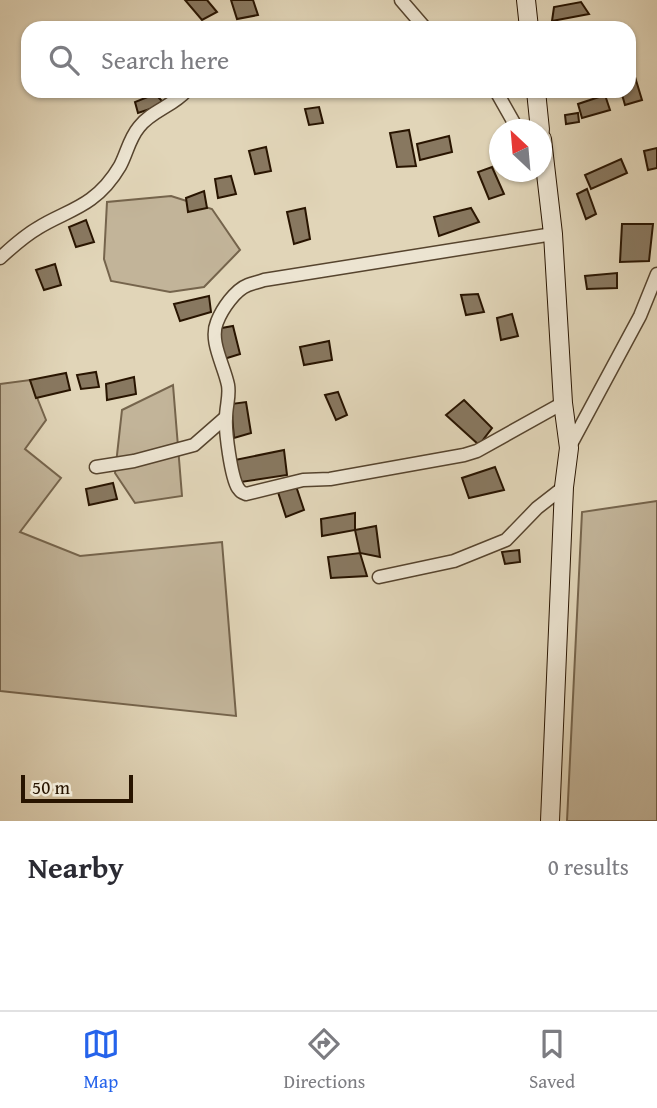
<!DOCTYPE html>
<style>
body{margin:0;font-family:"Gentium Book Plus",serif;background:#f2f2f3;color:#2b2b33}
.compass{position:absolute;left:489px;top:119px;width:63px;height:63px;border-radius:50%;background:#fff;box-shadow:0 2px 5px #0004;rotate:334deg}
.scale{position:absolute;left:21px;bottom:18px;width:112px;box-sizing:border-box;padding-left:7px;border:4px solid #281400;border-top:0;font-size:19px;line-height:24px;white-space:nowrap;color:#281400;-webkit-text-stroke:5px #ece4d1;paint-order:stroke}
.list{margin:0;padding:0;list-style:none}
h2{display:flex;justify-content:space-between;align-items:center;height:91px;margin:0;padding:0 28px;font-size:30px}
h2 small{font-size:23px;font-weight:400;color:#7c7c81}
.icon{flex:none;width:38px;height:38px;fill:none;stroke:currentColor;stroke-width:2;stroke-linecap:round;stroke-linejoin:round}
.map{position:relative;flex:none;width:657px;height:821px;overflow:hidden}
.search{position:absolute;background:#fff;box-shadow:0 2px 5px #0004;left:21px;right:21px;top:21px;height:77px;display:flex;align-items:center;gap:18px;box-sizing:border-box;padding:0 24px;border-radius:21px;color:#7c7c81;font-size:26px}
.sheet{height:189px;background:#fff}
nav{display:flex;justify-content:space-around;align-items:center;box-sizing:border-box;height:98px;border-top:2px solid #e1e1e2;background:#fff;font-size:19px;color:#7c7c81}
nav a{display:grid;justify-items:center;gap:4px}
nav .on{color:#2563eb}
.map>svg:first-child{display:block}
.green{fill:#c2b499;stroke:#75644c;stroke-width:2}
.building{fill:#887860;stroke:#281400;stroke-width:2}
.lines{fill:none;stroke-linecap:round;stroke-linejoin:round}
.minor-casing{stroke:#56442e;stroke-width:15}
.secondary-casing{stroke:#281400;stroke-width:20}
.minor{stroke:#ece4d1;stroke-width:12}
.secondary{stroke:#ece4d1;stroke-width:18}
</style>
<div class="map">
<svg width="657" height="821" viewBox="0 0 657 821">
<rect width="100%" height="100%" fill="#e1d5b8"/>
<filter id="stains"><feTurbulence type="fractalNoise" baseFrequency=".00286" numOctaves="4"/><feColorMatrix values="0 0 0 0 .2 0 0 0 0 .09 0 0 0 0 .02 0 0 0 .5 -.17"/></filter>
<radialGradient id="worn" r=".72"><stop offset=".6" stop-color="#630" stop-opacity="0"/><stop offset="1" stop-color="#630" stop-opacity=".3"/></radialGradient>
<!-- green -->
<g class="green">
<path d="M 171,196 L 212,209 L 240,250 L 204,287 L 170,292 L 111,281 L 104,259 L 107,202 Z"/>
<path d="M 30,380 L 46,420 L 25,449 L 61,478 L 20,532 L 80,556 L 222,542 L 236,716 L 0,691 L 0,384 Z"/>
<path d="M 173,385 L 182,496 L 135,503 L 115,473 L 122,410 Z"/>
<path d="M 657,501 L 657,821 L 567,821 L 582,512 Z"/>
</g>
<!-- building -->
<g class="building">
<path d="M 185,0 L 207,0 L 217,12 L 202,20 Z"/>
<path d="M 231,0 L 253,0 L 258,15 L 237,19 Z"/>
<path d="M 581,2 L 589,14 L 552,21 L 554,7 Z"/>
<path d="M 629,57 L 642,100 L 625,105 L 621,91 L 629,91 Z"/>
<path d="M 155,94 L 165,104 L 138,113 L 135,102 Z"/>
<path d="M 605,95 L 610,110 L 582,118 L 578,104 Z"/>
<path d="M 319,107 L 323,123 L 309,125 L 305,109 Z"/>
<path d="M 578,113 L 579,122 L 566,124 L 565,115 Z"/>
<path d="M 409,130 L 416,166 L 397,167 L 390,133 Z"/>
<path d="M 449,136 L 452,152 L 420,160 L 417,144 Z"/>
<path d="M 266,147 L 271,171 L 255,174 L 249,151 Z"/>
<path d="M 657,148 L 657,168 L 648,170 L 644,151 Z"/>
<path d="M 621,159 L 627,173 L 591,189 L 585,175 Z"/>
<path d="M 492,167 L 504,194 L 489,199 L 478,172 Z"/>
<path d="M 231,176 L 236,194 L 218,198 L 215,179 Z"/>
<path d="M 587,189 L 596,214 L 586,219 L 577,194 Z"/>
<path d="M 204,191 L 207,208 L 188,212 L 186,198 Z"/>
<path d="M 305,208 L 310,239 L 294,244 L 287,212 Z"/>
<path d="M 471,208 L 479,222 L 439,236 L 434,217 Z"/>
<path d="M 86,220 L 94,242 L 76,247 L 69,227 Z"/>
<path d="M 622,224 L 653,224 L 649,261 L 620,262 Z"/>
<path d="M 55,264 L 61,285 L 44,290 L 36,270 Z"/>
<path d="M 617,273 L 617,288 L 587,289 L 585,276 Z"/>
<path d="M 478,294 L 484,312 L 466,315 L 461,295 Z"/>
<path d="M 209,296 L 211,312 L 180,321 L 174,304 Z"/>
<path d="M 512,314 L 518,336 L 501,340 L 497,318 Z"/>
<path d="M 233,326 L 240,354 L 224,359 L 216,329 Z"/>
<path d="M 329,341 L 332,360 L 304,365 L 300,347 Z"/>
<path d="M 96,372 L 99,387 L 81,389 L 77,375 Z"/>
<path d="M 66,373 L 70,390 L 36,398 L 30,380 Z"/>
<path d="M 134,377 L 136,394 L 107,400 L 106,384 Z"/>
<path d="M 338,392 L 347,415 L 336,420 L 325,395 Z"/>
<path d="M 464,400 L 492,428 L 479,445 L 446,415 Z"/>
<path d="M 246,402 L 251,433 L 234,438 L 231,404 Z"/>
<path d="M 284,450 L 287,475 L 241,482 L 235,460 Z"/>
<path d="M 495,467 L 504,490 L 469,498 L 462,478 Z"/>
<path d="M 113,483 L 117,499 L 89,505 L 86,489 Z"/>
<path d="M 296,486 L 304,510 L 286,517 L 277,489 Z"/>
<path d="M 355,513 L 355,530 L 322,536 L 321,519 Z"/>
<path d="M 376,526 L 380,557 L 360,553 L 355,530 Z"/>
<path d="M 519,550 L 520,562 L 505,564 L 502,552 Z"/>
<path d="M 360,553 L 367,576 L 331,578 L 328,557 Z"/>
</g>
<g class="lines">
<defs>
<g id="minor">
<path d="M 401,0 L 425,28"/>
<path d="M 496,91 L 518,130"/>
<path d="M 553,234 L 264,280 C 259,282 253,283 248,285 C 235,290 222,309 217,322 C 209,341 224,365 228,385 C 230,396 226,406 226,418 C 225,431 231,477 238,488 C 241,492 241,492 246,494 L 303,480 L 330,479 L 464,455 L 477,451 L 563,403"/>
<path d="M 0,258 C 12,247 24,236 38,228 C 55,217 75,211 91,199 C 102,191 113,178 120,166 C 127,153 129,139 139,127 C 151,111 173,106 186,91"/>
<path d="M 569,448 L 640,316 L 657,274"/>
<path d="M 96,467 L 134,461 L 194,445 L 226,417"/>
<path d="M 379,577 L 454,561 L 506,540 L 537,508 L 564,487"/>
</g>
<g id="secondary">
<path d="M 526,0 L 529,28"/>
<path d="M 536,91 L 540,130"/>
<path d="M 542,139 L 553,234 L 563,403 L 569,448 L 564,487 L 550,821"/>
</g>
</defs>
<!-- minor casing -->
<use href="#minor" class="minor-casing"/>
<!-- secondary casing -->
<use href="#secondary" class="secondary-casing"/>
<!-- minor -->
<use href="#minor" class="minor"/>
<!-- secondary -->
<use href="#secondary" class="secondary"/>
</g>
<rect width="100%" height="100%" filter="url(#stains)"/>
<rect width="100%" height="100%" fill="url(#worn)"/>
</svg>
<svg class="compass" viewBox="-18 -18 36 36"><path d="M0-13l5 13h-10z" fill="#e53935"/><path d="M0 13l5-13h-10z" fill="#7c7c81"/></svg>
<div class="scale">50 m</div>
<div class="search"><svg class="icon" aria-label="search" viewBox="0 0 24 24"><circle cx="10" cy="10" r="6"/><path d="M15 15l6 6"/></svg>Search here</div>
</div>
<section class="sheet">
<h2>Nearby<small>0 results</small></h2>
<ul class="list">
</ul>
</section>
<nav>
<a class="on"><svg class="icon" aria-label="map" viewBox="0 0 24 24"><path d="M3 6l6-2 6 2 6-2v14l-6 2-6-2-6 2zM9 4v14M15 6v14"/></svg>Map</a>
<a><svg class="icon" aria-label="directions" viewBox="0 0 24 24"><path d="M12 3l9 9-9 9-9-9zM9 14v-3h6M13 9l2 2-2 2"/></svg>Directions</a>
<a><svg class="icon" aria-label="saved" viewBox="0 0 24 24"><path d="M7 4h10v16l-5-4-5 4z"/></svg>Saved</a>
</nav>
